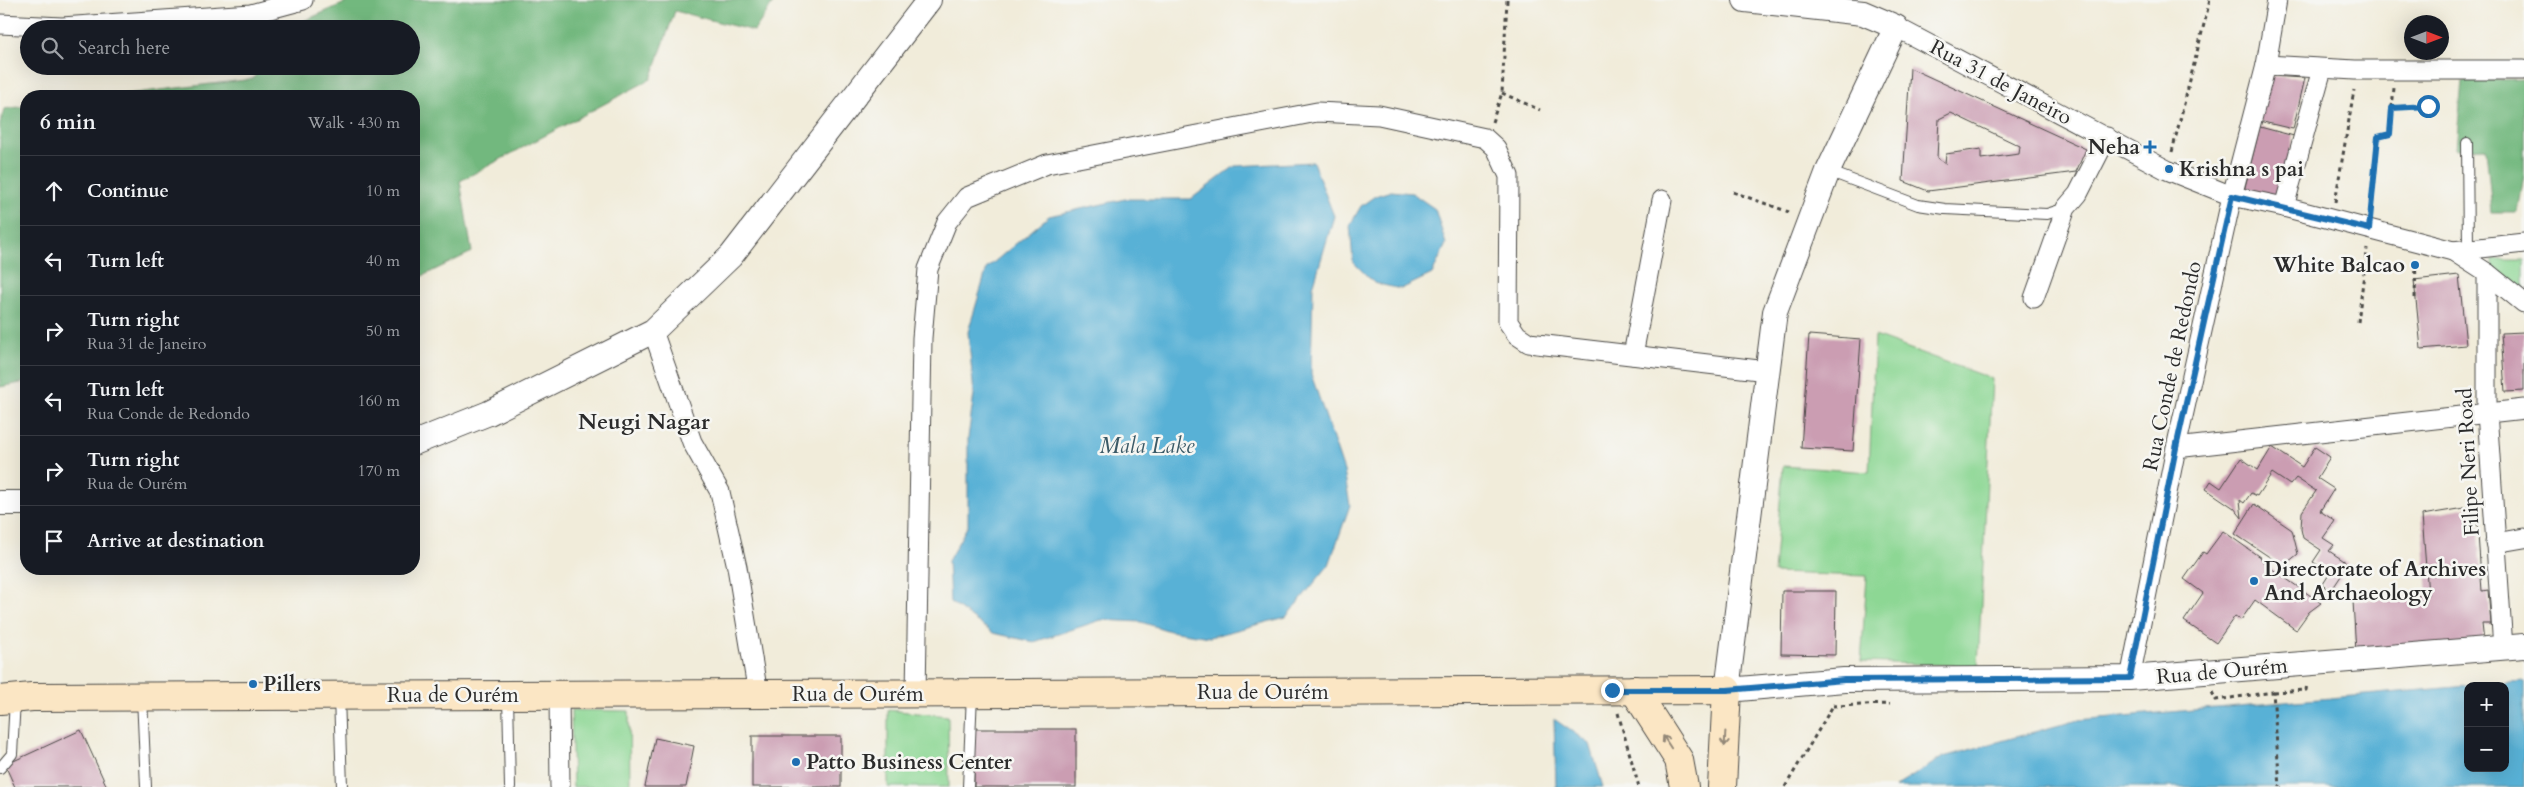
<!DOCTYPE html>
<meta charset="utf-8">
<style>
body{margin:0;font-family:Cardo,serif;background:#242831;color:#f1f3f6}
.controls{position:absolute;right:15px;bottom:15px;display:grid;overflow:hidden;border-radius:10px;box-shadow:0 5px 20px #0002}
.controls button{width:45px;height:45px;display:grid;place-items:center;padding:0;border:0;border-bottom:1px solid #363941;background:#171b24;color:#f1f3f6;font:25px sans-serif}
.compass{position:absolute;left:2404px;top:15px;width:45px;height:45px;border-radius:50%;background:#171b24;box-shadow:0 5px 20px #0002;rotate:90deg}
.stop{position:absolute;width:15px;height:15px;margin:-11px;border:4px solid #1f6fb2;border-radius:50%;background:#fff}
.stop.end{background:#1f6fb2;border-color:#fff;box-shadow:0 1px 5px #0008}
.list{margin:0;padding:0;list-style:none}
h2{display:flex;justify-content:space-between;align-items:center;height:65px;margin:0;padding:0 20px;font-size:21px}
h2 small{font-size:16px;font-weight:400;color:#9ea1a6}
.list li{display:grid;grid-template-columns:32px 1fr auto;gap:15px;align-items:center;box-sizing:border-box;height:70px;padding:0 20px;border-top:1px solid #363941}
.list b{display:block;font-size:19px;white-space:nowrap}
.list p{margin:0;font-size:16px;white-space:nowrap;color:#9ea1a6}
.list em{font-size:16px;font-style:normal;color:#9ea1a6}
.icon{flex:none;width:28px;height:28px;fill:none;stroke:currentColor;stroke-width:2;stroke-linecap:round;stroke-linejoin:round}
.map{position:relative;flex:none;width:2524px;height:787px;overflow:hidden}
.search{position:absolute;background:#171b24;box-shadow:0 5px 20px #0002;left:20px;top:20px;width:400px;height:55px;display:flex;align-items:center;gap:12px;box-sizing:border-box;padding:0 18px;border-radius:28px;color:#9ea1a6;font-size:19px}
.panel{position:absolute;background:#171b24;box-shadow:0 5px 20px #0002;left:20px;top:90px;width:400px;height:485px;border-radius:20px}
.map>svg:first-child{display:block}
.green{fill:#8dd794;stroke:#5c8160}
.forest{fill:#72b87e;stroke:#4e7254}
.water{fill:#59b1d6;stroke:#426e80}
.building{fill:#cb9db2;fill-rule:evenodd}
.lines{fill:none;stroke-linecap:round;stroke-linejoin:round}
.service-casing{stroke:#494845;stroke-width:12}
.minor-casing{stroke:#494845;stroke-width:21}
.tertiary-casing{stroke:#494845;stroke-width:26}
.secondary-casing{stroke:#494845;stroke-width:30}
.path{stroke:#494845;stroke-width:3;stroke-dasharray:4 4;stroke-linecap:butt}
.service{stroke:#fff;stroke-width:10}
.minor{stroke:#fff;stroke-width:19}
.tertiary{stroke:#fff;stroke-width:24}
.secondary{stroke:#fbe6c4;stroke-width:28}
.oneway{stroke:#938878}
.route{stroke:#1f6fb2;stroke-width:6}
.poi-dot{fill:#1f6fb2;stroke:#f6f6f2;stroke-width:2}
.labels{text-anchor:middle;stroke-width:5;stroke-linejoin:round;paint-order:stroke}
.street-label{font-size:21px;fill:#2b2b2b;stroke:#f6f6f2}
.poi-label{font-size:21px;font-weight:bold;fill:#2b2b2b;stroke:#f6f6f2;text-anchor:start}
.neighbourhood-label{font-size:22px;font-weight:bold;fill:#2b2b2b;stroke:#f6f6f2}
.water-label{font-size:22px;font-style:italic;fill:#3b5a67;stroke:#f6f6f2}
</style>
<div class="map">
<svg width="2524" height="787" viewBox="0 0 2524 787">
<rect width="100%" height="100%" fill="#f6f6f2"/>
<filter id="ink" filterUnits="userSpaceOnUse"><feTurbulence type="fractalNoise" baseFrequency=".02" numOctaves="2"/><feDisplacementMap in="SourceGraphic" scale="10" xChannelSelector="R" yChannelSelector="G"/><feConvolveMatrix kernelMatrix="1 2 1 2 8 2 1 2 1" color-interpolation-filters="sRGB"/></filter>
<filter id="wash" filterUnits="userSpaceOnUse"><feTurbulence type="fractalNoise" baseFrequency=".0096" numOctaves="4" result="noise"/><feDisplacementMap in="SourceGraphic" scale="20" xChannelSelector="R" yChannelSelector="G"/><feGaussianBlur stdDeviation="1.12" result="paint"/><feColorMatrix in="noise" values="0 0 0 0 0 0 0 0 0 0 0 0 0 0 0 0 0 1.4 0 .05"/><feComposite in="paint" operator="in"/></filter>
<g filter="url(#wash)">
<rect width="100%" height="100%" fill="#f1ecda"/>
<!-- green -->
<g class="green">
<path d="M 2492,260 L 2524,260 L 2524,289 L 2493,287 Z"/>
<path d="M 1875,336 L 1992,379 L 1978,666 L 1861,662 L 1867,576 L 1774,573 L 1783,466 L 1869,472 Z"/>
<path d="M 571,710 L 629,711 L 630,787 L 573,787 Z"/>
<path d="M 888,710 L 948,716 L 949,787 L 888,787 Z"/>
</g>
<!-- forest -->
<g class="forest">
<path d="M 352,0 L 775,0 L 754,31 L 675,11 L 651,79 L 460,181 L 472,252 L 414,280 L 414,96 L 110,96 L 253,79 L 261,66 L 411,66 L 411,29 L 285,29 Z"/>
<path d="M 2524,79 L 2524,174 L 2518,212 L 2492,212 L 2486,148 L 2456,149 L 2462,81 Z"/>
<path d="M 26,106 L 26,382 L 0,387 L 0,124 L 4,109 Z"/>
</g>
<!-- water -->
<g class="water">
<path d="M 1313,162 L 1334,216 L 1313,287 L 1311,374 L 1344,471 L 1350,505 L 1329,565 L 1286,617 L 1210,637 L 1170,631 L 1141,622 L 1101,620 L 1034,642 L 993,633 L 950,602 L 948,561 L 968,525 L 968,438 L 974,394 L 968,332 L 987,268 L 1049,216 L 1125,199 L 1191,199 L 1235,166 Z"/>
<path d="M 1391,191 L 1412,193 L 1435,209 L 1446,244 L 1432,274 L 1401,289 L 1374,283 L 1353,262 L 1350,225 L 1361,206 L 1375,196 Z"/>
<path d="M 2524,682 L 2524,787 L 1895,787 L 1943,757 L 2078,720 L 2468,686 L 2468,768 L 2505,768 L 2505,686 L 2468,686 Z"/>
<path d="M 1554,719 L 1590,744 L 1603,787 L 1556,787 Z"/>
</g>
<g id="blocks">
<!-- building -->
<g class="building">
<path d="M 1910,68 L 2086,149 L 2076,172 L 1928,191 L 1903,181 ZM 1951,113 L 2020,146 L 2019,154 L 1981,159 L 1981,149 L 1946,154 L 1945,164 L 1937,158 L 1939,119 Z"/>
<path d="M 2269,76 L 2305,78 L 2293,129 L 2259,121 Z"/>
<path d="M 2260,127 L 2294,136 L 2278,199 L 2244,191 Z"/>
<path d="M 2459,275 L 2466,345 L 2421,349 L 2414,280 Z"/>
<path d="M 2524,332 L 2524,391 L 2505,392 L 2501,333 Z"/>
<path d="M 1809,335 L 1861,339 L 1853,451 L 1801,448 Z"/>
<path d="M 2272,447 L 2302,467 L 2315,447 L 2330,457 L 2317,478 L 2334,489 L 2320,511 L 2335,521 L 2323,538 L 2334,545 L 2329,551 L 2349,564 L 2329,594 L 2323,584 L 2330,573 L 2313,562 L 2321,550 L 2303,538 L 2301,529 L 2302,512 L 2316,491 L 2296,478 L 2290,485 L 2272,473 L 2257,496 L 2251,493 L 2244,503 L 2240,500 L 2242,518 L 2234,508 L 2206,489 L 2211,481 L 2221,488 L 2241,458 L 2258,470 Z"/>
<path d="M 2254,504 L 2292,530 L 2298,554 L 2283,566 L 2235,534 Z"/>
<path d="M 2476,506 L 2482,591 L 2488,590 L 2491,624 L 2482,624 L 2484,642 L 2356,652 L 2353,601 L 2428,595 L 2422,515 Z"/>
<path d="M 2223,531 L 2261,558 L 2265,564 L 2321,603 L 2309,612 L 2296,630 L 2255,600 L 2241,620 L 2235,616 L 2216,643 L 2184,621 L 2203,593 L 2184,579 L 2203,552 L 2206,554 Z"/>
<path d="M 1782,591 L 1836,591 L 1835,655 L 1781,654 Z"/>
<rect x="974" y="729" width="102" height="58"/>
<path d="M 81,730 L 107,787 L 15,787 L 5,765 Z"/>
<rect x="752" y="736" width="89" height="51"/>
<path d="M 655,738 L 694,746 L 686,787 L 645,787 Z"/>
</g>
</g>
</g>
<g filter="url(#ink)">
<use href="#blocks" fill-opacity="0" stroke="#494845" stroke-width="1"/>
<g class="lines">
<defs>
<g id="service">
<path d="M 2467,143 L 2468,249"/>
<path d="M 1828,171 L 1918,205 L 1945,209 L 2047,214 L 2066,208"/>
<path d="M 339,696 L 342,787"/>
<path d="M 508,696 L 510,787"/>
<path d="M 142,697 L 146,787"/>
<path d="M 0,768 L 12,754 L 15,700"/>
<path d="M 968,787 L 972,694"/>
</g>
<g id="minor">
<path d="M 0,24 L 62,27 L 251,14 L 303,0"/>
<path d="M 1896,27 L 2167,170 L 2232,196 L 2284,207 L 2453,251 L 2487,273 L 2524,303"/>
<path d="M 2266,65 L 2355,70 L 2524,70"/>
<path d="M 2284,207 L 2322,69"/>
<path d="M 2453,251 L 2524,243"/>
<path d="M 2487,273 L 2487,412 L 2503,648"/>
<path d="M 2034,298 L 2066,208 L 2078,194 L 2107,137"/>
<path d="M 653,331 L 692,442 L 720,492 L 737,567 L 758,694"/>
<path d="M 1633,355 L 1662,200"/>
<path d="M 2176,448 L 2524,409"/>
<path d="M 2495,543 L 2524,538"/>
<path d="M 2130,678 L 2176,448 L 2232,196 L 2266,65 L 2277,0"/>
<path d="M 916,694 L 922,338 L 928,269 L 947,222 L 967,197 L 1047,164 L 1317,112 L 1379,115 L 1485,138 L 1496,148 L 1509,176 L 1508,322 L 1517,335 L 1529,343 L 1767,371"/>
<path d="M 559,695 L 560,787"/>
</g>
<g id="tertiary">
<path d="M 1745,0 L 1863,13 L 1896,27 L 1828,171 L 1775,312 L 1727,690 L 1844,680 L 2130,678 L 2524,646"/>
<path d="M 414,443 L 489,413 L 653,331 L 731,256 L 929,0"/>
<path d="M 0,503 L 26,503"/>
</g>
<g id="secondary">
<path d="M 1634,690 L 1679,760 L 1684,787"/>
<path d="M 0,700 L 32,697 L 1727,690 L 1722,787"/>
</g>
</defs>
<!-- service casing -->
<use href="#service" class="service-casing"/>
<!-- minor casing -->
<use href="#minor" class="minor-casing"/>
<!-- tertiary casing -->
<use href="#tertiary" class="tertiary-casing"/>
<!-- secondary casing -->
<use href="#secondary" class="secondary-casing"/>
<!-- path -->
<g class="path">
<path d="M 1502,93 L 1540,110"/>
<path d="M 2392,108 L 2394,88"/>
<path d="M 1492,122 L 1502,93 L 1507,0"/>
<path d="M 2172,152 L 2210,0"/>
<path d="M 1733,192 L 1789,212"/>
<path d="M 2335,202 L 2354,90"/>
<path d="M 2371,210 L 2378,137 L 2390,134 L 2392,108 L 2428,106"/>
<path d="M 2415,298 L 2416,260"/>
<path d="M 2358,322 L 2367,249"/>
<path d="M 2212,692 L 2216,700 L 2273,692 L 2280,787"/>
<path d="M 2273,692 L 2306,690 L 2307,684"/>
<path d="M 1833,706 L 1890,704"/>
<path d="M 1618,713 L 1639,787"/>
<path d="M 1785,787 L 1834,704"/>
</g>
<!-- service -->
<use href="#service" class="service"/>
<!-- minor -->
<use href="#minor" class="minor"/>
<!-- tertiary -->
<use href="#tertiary" class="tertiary"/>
<!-- secondary -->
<use href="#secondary" class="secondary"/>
</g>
<!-- one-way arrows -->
<defs><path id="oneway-shaft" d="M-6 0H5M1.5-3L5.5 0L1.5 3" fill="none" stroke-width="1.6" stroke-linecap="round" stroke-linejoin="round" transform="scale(1.25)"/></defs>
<g class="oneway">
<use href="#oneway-shaft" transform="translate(1725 739) rotate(93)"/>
<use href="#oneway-shaft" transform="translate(1667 742) rotate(-123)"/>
</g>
</g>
<g class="lines" filter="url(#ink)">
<!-- route -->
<path class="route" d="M 1612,690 L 1727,690 L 1844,680 L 2130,678 L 2176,448 L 2232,196 L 2369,229 L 2378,137 L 2390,134 L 2392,108 L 2428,106"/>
</g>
<!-- markers -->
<g class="poi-dot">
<path d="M2147.5 139.5h5v5h5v5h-5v5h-5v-5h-5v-5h5z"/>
<circle cx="2169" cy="169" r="5"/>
<circle cx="2415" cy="265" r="5"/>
<circle cx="2254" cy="581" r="5"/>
<circle cx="253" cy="684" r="5"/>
<circle cx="796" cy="762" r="5"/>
</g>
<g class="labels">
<!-- street labels -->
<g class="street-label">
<text transform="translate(2001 82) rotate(28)" y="7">Rua 31 de Janeiro</text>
<text transform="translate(2172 366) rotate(-78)" y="7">Rua Conde de Redondo</text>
<text transform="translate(2468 462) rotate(-93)" y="7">Filipe Neri Road</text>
<text transform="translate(2222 671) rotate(-5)" y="7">Rua de Ourém</text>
<text x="1263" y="699">Rua de Ourém</text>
<text x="858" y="701">Rua de Ourém</text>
<text x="453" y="702">Rua de Ourém</text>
</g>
<!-- poi labels -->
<g class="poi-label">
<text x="2140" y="154" text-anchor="end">Neha</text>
<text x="2179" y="176">Krishna s pai</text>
<text x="2405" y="272" text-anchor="end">White Balcao</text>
<text x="2264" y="576">Directorate of Archives<tspan x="2264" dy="24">And Archaeology</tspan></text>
<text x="263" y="691">Pillers</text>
<text x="806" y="769">Patto Business Center</text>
</g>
<!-- neighbourhood labels -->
<g class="neighbourhood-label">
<text x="644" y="429">Neugi Nagar</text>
</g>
<!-- water labels -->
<g class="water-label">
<text x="1147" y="453">Mala Lake</text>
</g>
</g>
</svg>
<div class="controls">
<button>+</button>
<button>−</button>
</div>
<svg class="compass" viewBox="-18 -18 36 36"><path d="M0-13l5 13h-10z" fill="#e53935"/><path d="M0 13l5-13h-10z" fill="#9ea1a6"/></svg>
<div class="stop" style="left:2428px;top:106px"></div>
<div class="stop end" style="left:1612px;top:690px"></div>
<div class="search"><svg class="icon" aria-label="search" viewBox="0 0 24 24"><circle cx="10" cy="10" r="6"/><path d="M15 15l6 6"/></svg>Search here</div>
<section class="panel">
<h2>6 min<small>Walk · 430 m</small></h2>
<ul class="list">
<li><svg class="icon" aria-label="ahead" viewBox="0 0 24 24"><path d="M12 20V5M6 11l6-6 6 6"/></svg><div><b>Continue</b></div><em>10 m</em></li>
<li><svg class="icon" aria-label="left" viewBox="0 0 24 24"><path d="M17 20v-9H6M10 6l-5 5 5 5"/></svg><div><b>Turn left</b></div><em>40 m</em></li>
<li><svg class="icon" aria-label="right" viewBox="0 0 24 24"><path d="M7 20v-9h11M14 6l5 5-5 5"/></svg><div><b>Turn right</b><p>Rua 31 de Janeiro</p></div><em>50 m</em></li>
<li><svg class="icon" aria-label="left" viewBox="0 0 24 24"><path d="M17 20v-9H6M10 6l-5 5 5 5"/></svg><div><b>Turn left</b><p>Rua Conde de Redondo</p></div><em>160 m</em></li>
<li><svg class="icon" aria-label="right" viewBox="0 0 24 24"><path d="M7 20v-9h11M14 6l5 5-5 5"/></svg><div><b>Turn right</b><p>Rua de Ourém</p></div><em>170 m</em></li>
<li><svg class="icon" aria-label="arrive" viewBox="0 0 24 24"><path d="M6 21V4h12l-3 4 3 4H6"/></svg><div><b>Arrive at destination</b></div></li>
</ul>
</section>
</div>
